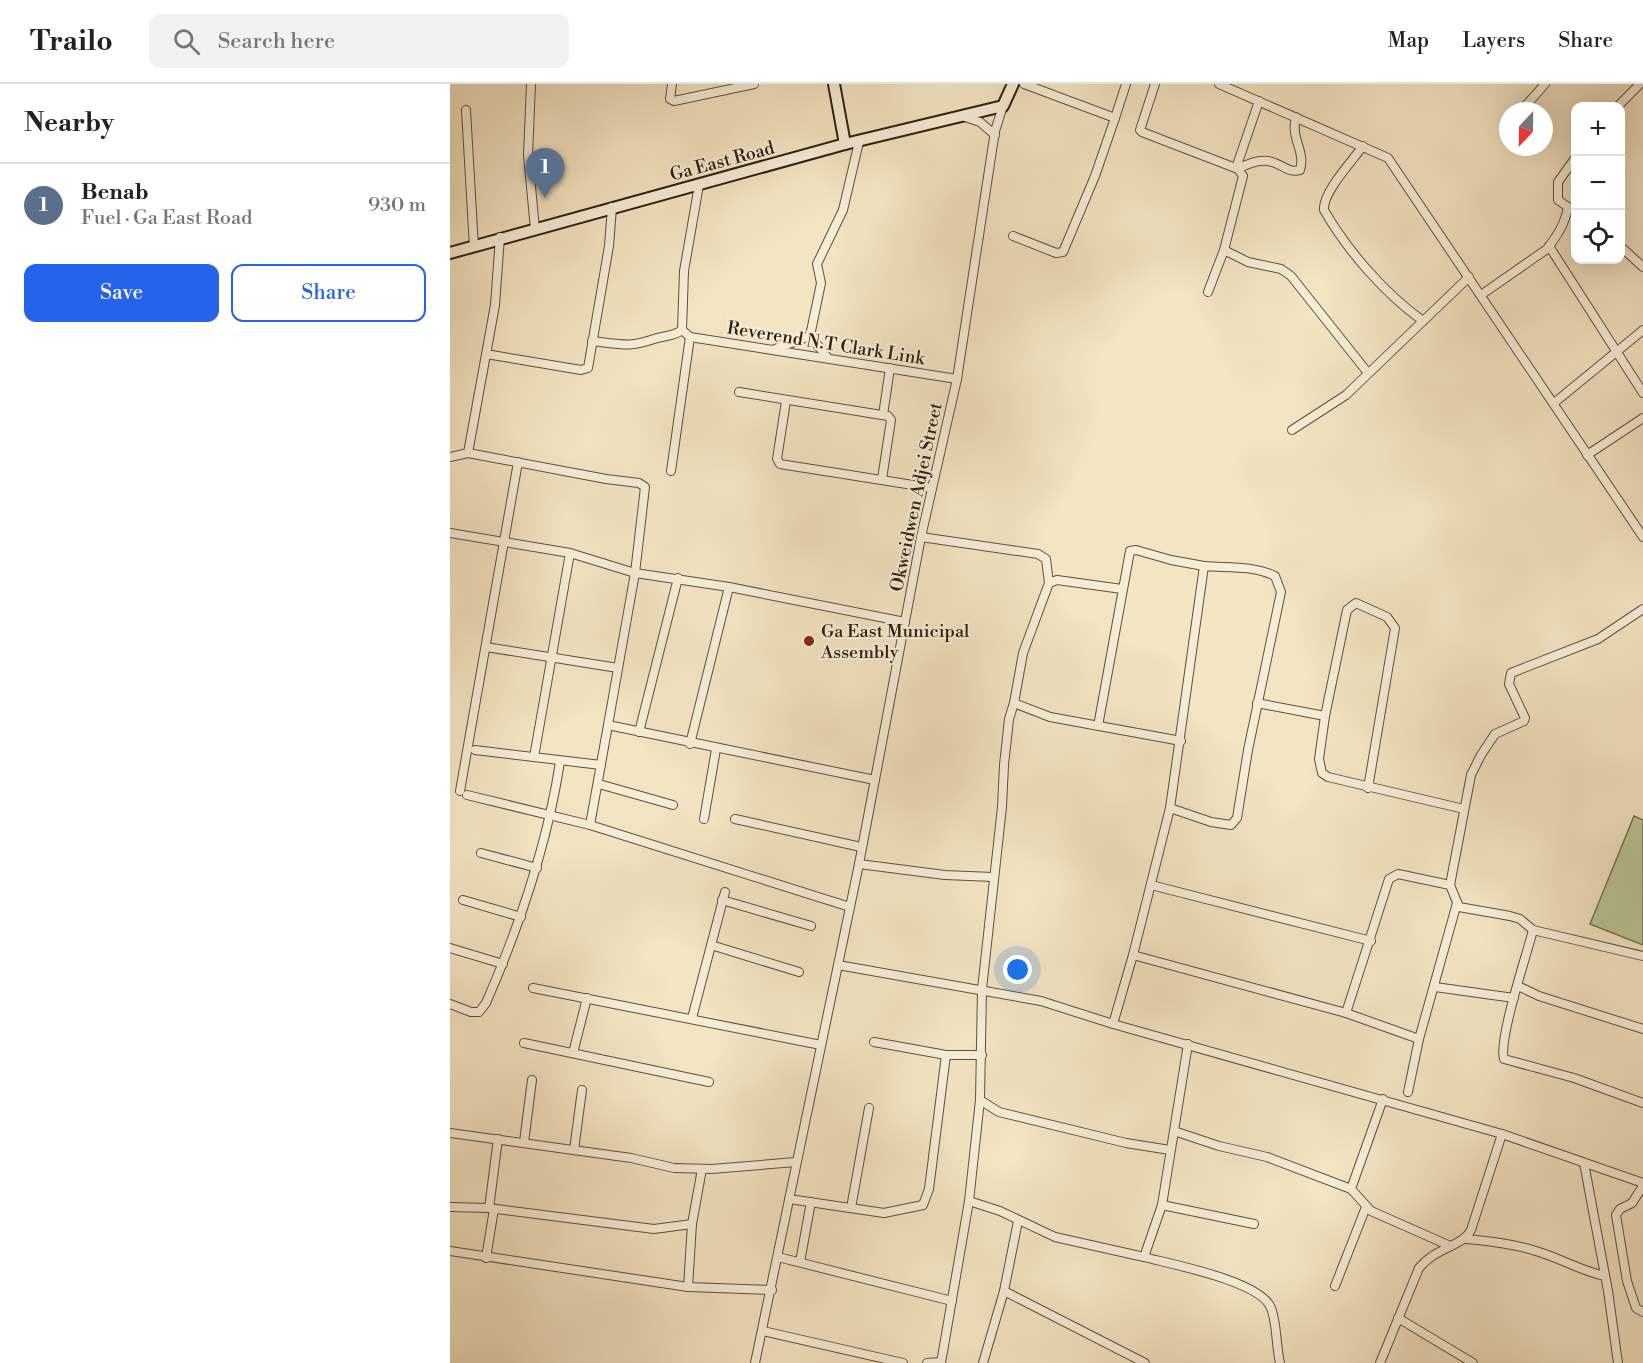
<!DOCTYPE html>
<meta charset="utf-8">
<style>
body{margin:0;font-family:"Libre Bodoni",serif;background:#f2f2f2;color:#222}
.controls{position:absolute;right:18px;top:18px;display:grid;overflow:hidden;border-radius:12px;box-shadow:0 6px 24px #0002}
.controls button{width:54px;height:54px;display:grid;place-items:center;padding:0;border:0;border-bottom:2px solid #e0e0e0;background:#fff;color:#222;font:30px sans-serif}
.compass{position:absolute;left:1049px;top:18px;width:54px;height:54px;border-radius:50%;background:#fff;box-shadow:0 6px 24px #0002;rotate:202deg}
.you{position:absolute;left:568px;top:886px;width:21px;height:21px;margin:-15px;border:4px solid #fff;border-radius:50%;background:#1a73e8;box-shadow:0 0 0 9px #1a73e833}
.badge{display:grid;place-items:center;width:39px;height:39px;border-radius:50%;background:#2563eb;color:#fff;font-size:20px;font-weight:700}
.pin{position:absolute;translate:-50% -50px;filter:drop-shadow(0 2px 3px #0008)}
.pin::after{content:'';position:absolute;top:32px;width:21px;height:18px;background:inherit;clip-path:polygon(0 0,100% 0,50% 100%)}
.list{margin:0;padding:0;list-style:none}
h2{display:flex;justify-content:space-between;align-items:center;height:78px;margin:0;padding:0 24px;font-size:26px}
h2 small{font-size:20px;font-weight:400;color:#767676}
.list li{display:grid;grid-template-columns:39px 1fr auto;gap:18px;align-items:center;box-sizing:border-box;height:84px;padding:0 24px;border-top:2px solid #e0e0e0}
.list b{display:block;font-size:22px;white-space:nowrap}
.list p{margin:0;font-size:20px;white-space:nowrap;color:#767676}
.list em{font-size:20px;font-style:normal;color:#767676}
.actions{display:flex;gap:12px;padding:18px 24px}
.actions a{flex:1;padding:14px 0;border:2px solid #2563eb;border-radius:12px;text-align:center;font-size:21px;color:#2563eb}
.actions .main{background:#2563eb;color:#fff}
.icon{flex:none;width:33px;height:33px;fill:none;stroke:currentColor;stroke-width:2;stroke-linecap:round;stroke-linejoin:round}
.map{position:relative;flex:none;width:1193px;height:1279px;overflow:hidden}
header{display:flex;align-items:center;gap:36px;box-sizing:border-box;height:84px;padding:0 30px;background:#fff;border-bottom:2px solid #e0e0e0}
header strong{font-size:28px}
nav{display:flex;gap:33px;margin-inline-start:auto;font-size:21px}
.search{width:420px;height:54px;background:#f2f2f2;display:flex;align-items:center;gap:15px;box-sizing:border-box;padding:0 21px;border-radius:12px;color:#767676;font-size:22px}
main{display:flex}
aside{flex:1;background:#fff}
.map>svg:first-child{display:block}
.pitch{fill:#bac494;stroke:#747251;stroke-width:1.5}
.lines{fill:none;stroke-linecap:round;stroke-linejoin:round}
.street-casing{stroke:#5f513b;stroke-width:10}
.secondary-casing{stroke:#2e200e;stroke-width:14}
.street{stroke:#f7edd7;stroke-width:8}
.secondary{stroke:#f7edd7;stroke-width:10}
.poi-dot{fill:#8f2418;stroke:#f7edd7;stroke-width:2}
.labels{text-anchor:middle;stroke-width:4.5;stroke-linejoin:round;paint-order:stroke}
.street-label{font-size:18px;fill:#2e200e;stroke:#f7edd7}
.poi-label{font-size:18px;fill:#2e200e;stroke:#f7edd7;text-anchor:start}
</style>
<header>
<strong>Trailo</strong>
<div class="search"><svg class="icon" aria-label="search" viewBox="0 0 24 24"><circle cx="10" cy="10" r="6"/><path d="M15 15l6 6"/></svg>Search here</div>
<nav><a>Map</a><a>Layers</a><a>Share</a></nav>
</header>
<main>
<aside>
<h2>Nearby<small></small></h2>
<ul class="list">
<li><span class="badge" style="background:#5c6f8a">1</span><div><b>Benab</b><p>Fuel · Ga East Road</p></div><em>930 m</em></li>
</ul>
<div class="actions"><a class="main">Save</a><a>Share</a></div>
</aside>
<div class="map">
<svg width="1193" height="1279" viewBox="0 0 1193 1279">
<rect width="100%" height="100%" fill="#f3e4c2"/>
<filter id="stains"><feTurbulence type="fractalNoise" baseFrequency=".00333" numOctaves="4"/><feColorMatrix values="0 0 0 0 .2 0 0 0 0 .09 0 0 0 0 .02 0 0 0 .5 -.17"/></filter>
<radialGradient id="worn" r=".72"><stop offset=".6" stop-color="#630" stop-opacity="0"/><stop offset="1" stop-color="#630" stop-opacity=".3"/></radialGradient>
<!-- pitch -->
<path class="pitch" d="M 1184,732 L 1193,736 L 1193,861 L 1140,840 Z"/>
<g class="lines">
<defs>
<g id="street">
<path d="M 81,0 L 78,71 L 85,145"/>
<path d="M 222,0 L 220,15 L 224,17 L 304,0"/>
<path d="M 574,0 L 665,34 L 676,0"/>
<path d="M 705,0 L 690,46 L 692,48 L 788,85 L 793,92 L 774,166 L 758,208"/>
<path d="M 769,0 L 938,74 L 1193,453"/>
<path d="M 1168,22 L 1190,0"/>
<path d="M 16,26 L 24,163"/>
<path d="M 1071,27 L 1095,0"/>
<path d="M 515,33 L 530,38 L 545,51"/>
<path d="M 913,62 C 903,76 872,109 874,126 C 897,166 934,209 973,237"/>
<path d="M 786,84 L 809,17"/>
<path d="M 788,85 C 826,63 832,92 850,86 C 856,67 840,55 846,33"/>
<path d="M 563,152 L 606,169 L 613,168 L 645,92 L 665,34"/>
<path d="M 1099,162 L 1193,309"/>
<path d="M 1170,162 L 1193,183"/>
<path d="M 774,166 L 798,178 L 831,185 L 841,192 L 918,289"/>
<path d="M 1031,211 L 1097,165 C 1107,152 1115,140 1118,123 L 1108,116 L 1108,98 L 1126,73"/>
<path d="M 360,252 L 371,199 L 367,180 L 393,126 L 409,58"/>
<path d="M 360,252 L 378,274"/>
<path d="M 240,253 L 507,295"/>
<path d="M 240,253 L 232,246 L 234,187 L 249,101"/>
<path d="M 142,257 C 170,260 178,264 204,255 C 215,251 223,253 232,246"/>
<path d="M 325,265 L 360,252"/>
<path d="M 36,270 L 131,286 L 138,284 L 159,162 L 162,123"/>
<path d="M 289,308 L 438,332 L 441,336 L 432,395"/>
<path d="M 336,317 L 327,375 L 330,380 L 482,404"/>
<path d="M 1104,319 L 1193,246"/>
<path d="M 433,331 L 440,284"/>
<path d="M 842,346 L 896,311 L 1019,193"/>
<path d="M 18,369 L 156,395 L 189,399 L 195,403 L 185,489 L 158,641 L 425,696"/>
<path d="M 1137,371 L 1193,334"/>
<path d="M 0,373 L 18,369 L 45,221 L 50,153"/>
<path d="M 221,387 L 240,253"/>
<path d="M 0,449 L 120,469 L 185,489 L 279,503 L 455,538"/>
<path d="M 471,453 L 588,470 L 596,475 L 599,499"/>
<path d="M 1193,525 L 1148,555 L 1061,589 L 1059,600 L 1075,634 L 1074,637 L 1045,650 L 1031,671 L 1021,691 L 1000,801 L 1009,823 L 1060,832 L 1070,835 L 1083,846 L 1193,872"/>
<path d="M 36,563 L 168,584"/>
<path d="M 564,619 L 573,569 L 599,499 L 607,496 L 672,505"/>
<path d="M 807,619 L 875,632 L 869,675 L 872,689 L 878,693 L 1014,725"/>
<path d="M 875,632 L 897,526 L 906,519 L 937,533 L 945,544 L 918,704"/>
<path d="M 648,642 L 680,467 L 686,466 L 721,476 L 754,482"/>
<path d="M 189,648 L 228,494"/>
<path d="M 731,657 L 600,633 L 564,619 L 559,635 L 554,681 L 552,723 L 532,905 L 530,1016 L 519,1117 L 550,1127 L 605,1153 L 694,1173 L 712,1121 L 738,960"/>
<path d="M 240,660 L 279,503"/>
<path d="M 25,666 L 151,681"/>
<path d="M 84,673 L 120,469"/>
<path d="M 149,700 L 223,721"/>
<path d="M 10,707 L 68,378"/>
<path d="M 17,711 L 140,741 L 400,823"/>
<path d="M 254,735 L 266,665"/>
<path d="M 285,735 L 411,763"/>
<path d="M 140,741 L 158,641"/>
<path d="M 31,769 L 87,784"/>
<path d="M 409,780 L 495,791 L 543,793"/>
<path d="M 701,801 L 921,857"/>
<path d="M 13,816 L 71,833"/>
<path d="M 272,816 L 361,842"/>
<path d="M 1083,846 C 1077,870 1048,956 1054,975 L 1124,994 L 1193,1019"/>
<path d="M 261,861 L 349,888"/>
<path d="M 0,864 L 53,880"/>
<path d="M 683,871 L 896,929 L 969,955"/>
<path d="M 388,881 L 591,917 L 663,940 L 1052,1050 L 1193,1099"/>
<path d="M 1068,902 L 1089,912 L 1193,945"/>
<path d="M 985,903 L 1064,914"/>
<path d="M 83,904 L 371,961"/>
<path d="M 0,920 L 21,928 L 29,928 L 36,919 C 70,841 97,762 110,678"/>
<path d="M 896,929 L 939,795 L 948,790 L 1000,801"/>
<path d="M 242,934 L 275,808"/>
<path d="M 663,940 L 683,871 L 720,724 L 754,482 C 778,484 802,481 825,492 L 831,508 L 798,666 L 787,734 L 781,741 L 761,738 L 720,724"/>
<path d="M 424,958 L 496,971"/>
<path d="M 74,959 L 259,998"/>
<path d="M 123,969 L 137,914"/>
<path d="M 958,1008 L 969,955 L 1007,819"/>
<path d="M 530,1016 L 549,1028 L 676,1059 L 720,1066"/>
<path d="M 724,1047 L 769,1062 L 817,1073 L 901,1105 L 921,1127 L 998,1161"/>
<path d="M 0,1049 L 181,1074 L 224,1084 L 262,1085 L 346,1078"/>
<path d="M 74,1058 L 82,996"/>
<path d="M 124,1066 L 132,1006"/>
<path d="M 1134,1079 L 1158,1207 L 1168,1279"/>
<path d="M 1193,1102 L 1182,1119 L 1170,1125 L 1166,1131 L 1177,1197 L 1186,1224 L 1193,1228"/>
<path d="M 901,1105 L 933,1015"/>
<path d="M 339,1115 L 434,1129 L 473,1121 L 479,1105 L 496,971 L 532,971"/>
<path d="M 712,1121 L 804,1140"/>
<path d="M 0,1123 L 39,1124 L 48,1055"/>
<path d="M 39,1124 L 204,1145 L 242,1140"/>
<path d="M 401,1124 L 419,1024"/>
<path d="M 568,1137 L 554,1207 L 695,1279"/>
<path d="M 1016,1155 C 1039,1157 1067,1160 1089,1168 C 1112,1175 1131,1187 1155,1192"/>
<path d="M 0,1167 L 238,1203 L 322,1206"/>
<path d="M 328,1173 L 502,1217"/>
<path d="M 694,1173 C 720,1180 811,1197 821,1224 C 827,1239 826,1262 830,1279"/>
<path d="M 36,1174 L 44,1125"/>
<path d="M 350,1178 L 361,1118"/>
<path d="M 885,1202 L 916,1123"/>
<path d="M 238,1203 L 242,1140 L 252,1085"/>
<path d="M 948,1234 L 1023,1279"/>
<path d="M 313,1247 L 453,1279"/>
<path d="M 305,1279 L 409,780 L 471,453 L 507,295 L 545,47 L 553,22"/>
<path d="M 477,1279 L 491,1278"/>
<path d="M 491,1279 L 519,1117"/>
<path d="M 533,1279 L 554,1207"/>
<path d="M 930,1279 L 969,1184 C 986,1163 1012,1163 1021,1146 L 1052,1050"/>
</g>
<g id="secondary">
<path d="M 384,0 L 395,60"/>
<path d="M 0,169 L 395,60 L 553,22 L 563,0"/>
</g>
</defs>
<!-- street casing -->
<use href="#street" class="street-casing"/>
<!-- secondary casing -->
<use href="#secondary" class="secondary-casing"/>
<!-- street -->
<use href="#street" class="street"/>
<!-- secondary -->
<use href="#secondary" class="secondary"/>
</g>
<!-- markers -->
<circle class="poi-dot" cx="359" cy="557" r="6"/>
<g class="labels">
<!-- street labels -->
<g class="street-label">
<text transform="translate(272 77) rotate(-15)" y="6">Ga East Road</text>
<text transform="translate(376 259) rotate(9)" y="6">Reverend N.T Clark Link</text>
<text transform="translate(466 413) rotate(-78)" y="6">Okweidwen Adjei Street</text>
</g>
<!-- poi labels -->
<g class="poi-label">
<text x="371" y="553">Ga East Municipal<tspan x="371" dy="21">Assembly</tspan></text>
</g>
</g>
<rect width="100%" height="100%" filter="url(#stains)"/>
<rect width="100%" height="100%" fill="url(#worn)"/>
</svg>
<div class="controls">
<button>+</button>
<button>−</button>
<button><svg class="icon" aria-label="locate" viewBox="0 0 24 24"><circle cx="12" cy="12" r="6"/><path d="M12 2v4M12 18v4M2 12h4M18 12h4"/></svg></button>
</div>
<svg class="compass" viewBox="-18 -18 36 36"><path d="M0-13l5 13h-10z" fill="#e53935"/><path d="M0 13l5-13h-10z" fill="#767676"/></svg>
<div class="you"></div>
<div class="pin badge" style="left:95px;top:114px;background:#5c6f8a">1</div>
</div>
</main>
